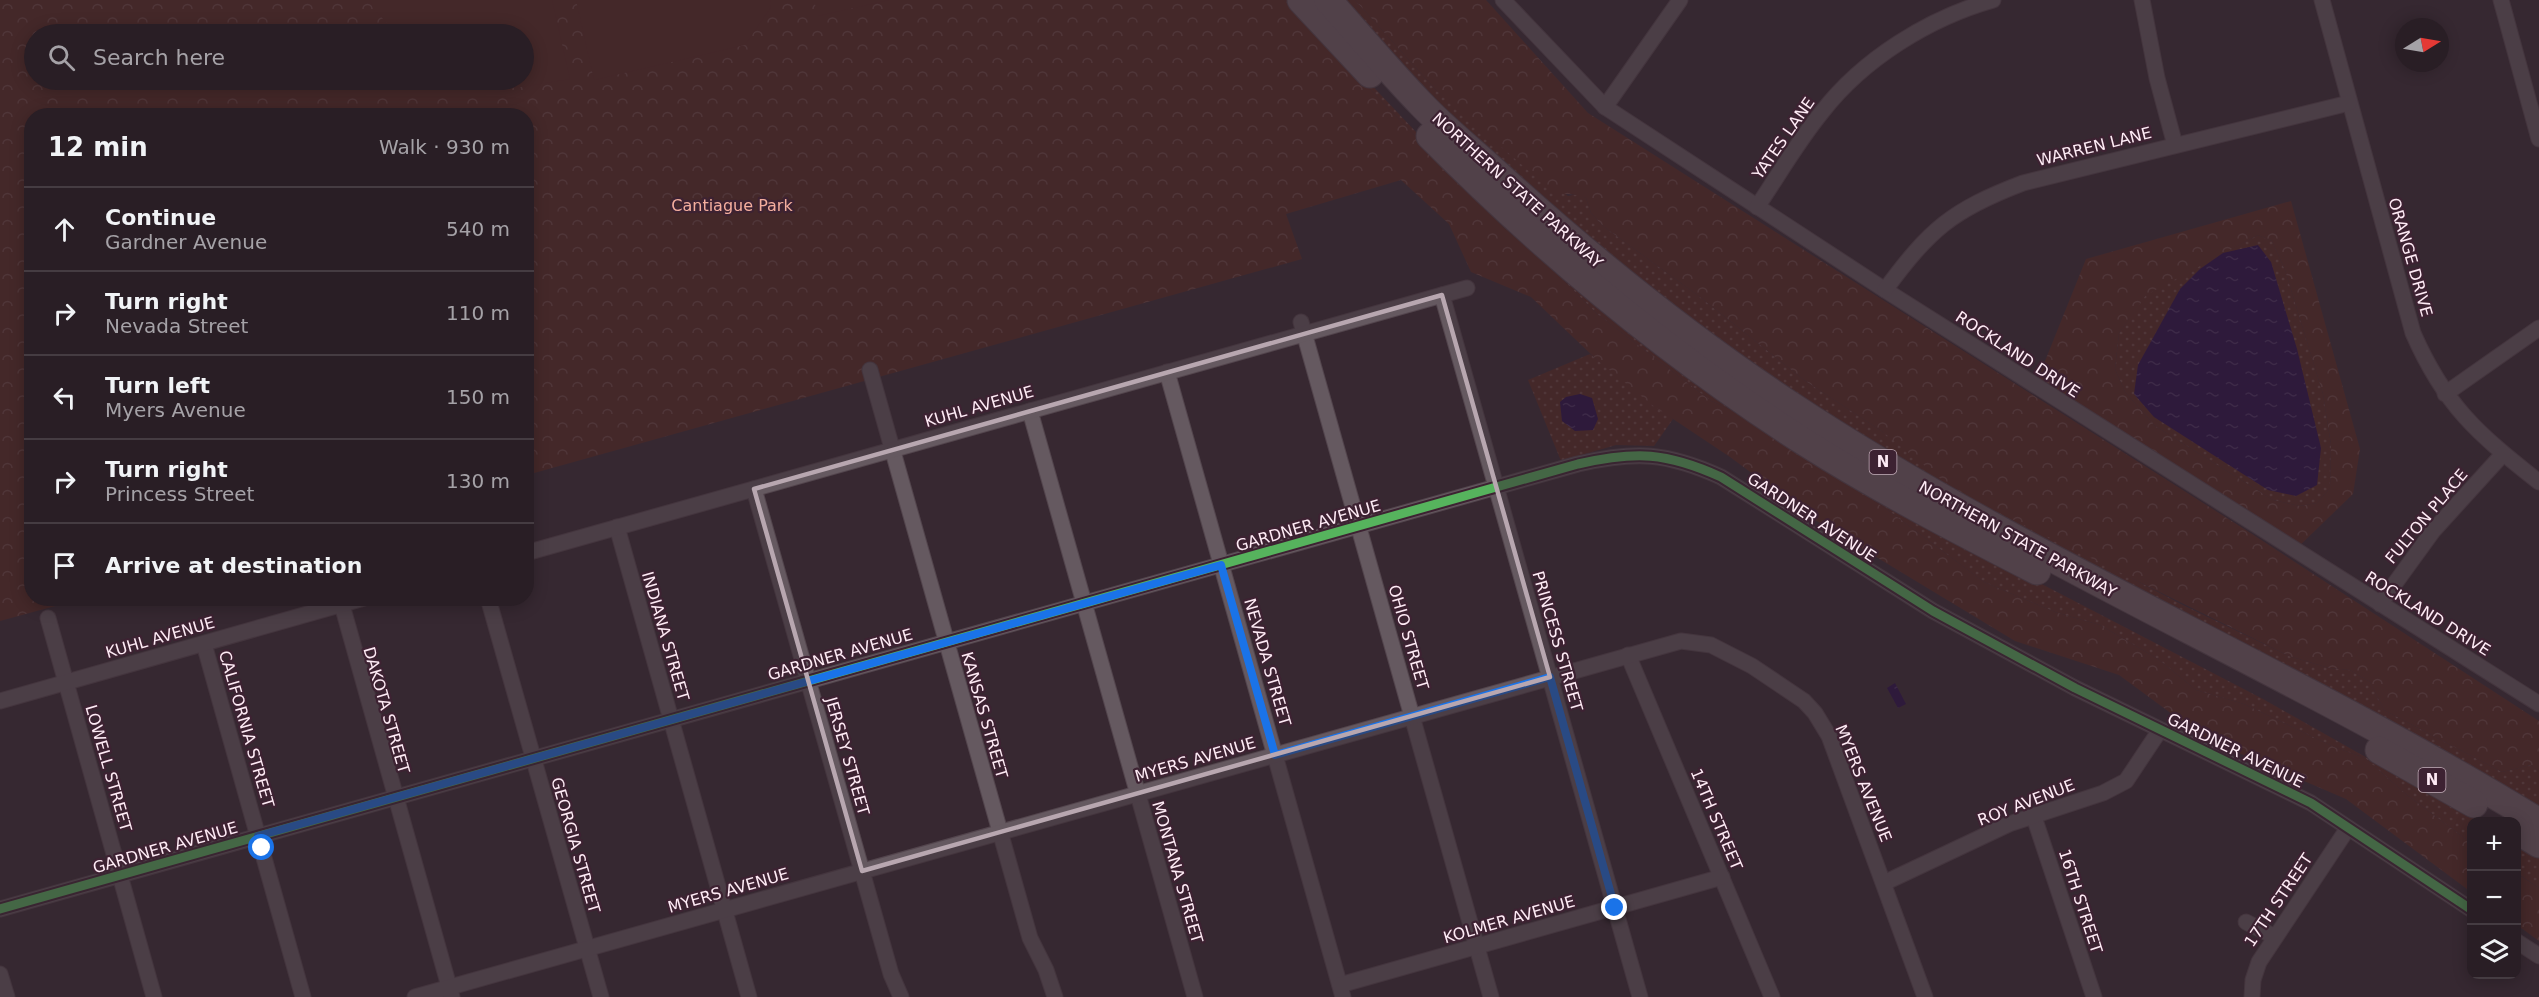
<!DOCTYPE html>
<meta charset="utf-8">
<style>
body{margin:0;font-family:"DejaVu Sans",sans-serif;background:#31272d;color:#f1f3f6}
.controls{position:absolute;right:18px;bottom:18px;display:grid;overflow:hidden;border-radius:12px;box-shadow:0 3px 15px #0003}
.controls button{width:54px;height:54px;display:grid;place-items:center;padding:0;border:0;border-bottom:2px solid #453c42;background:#291e25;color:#f1f3f6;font:30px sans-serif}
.compass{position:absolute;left:2395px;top:18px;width:54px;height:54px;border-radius:50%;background:#291e25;box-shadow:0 3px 15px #0003;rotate:79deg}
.stop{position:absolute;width:18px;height:18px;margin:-14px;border:4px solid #1a73e8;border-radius:50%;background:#fff}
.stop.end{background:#1a73e8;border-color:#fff;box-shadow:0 2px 6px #0008}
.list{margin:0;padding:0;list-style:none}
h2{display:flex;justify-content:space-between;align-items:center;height:78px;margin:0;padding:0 24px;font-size:26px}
h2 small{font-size:20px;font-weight:400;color:#a5a2a7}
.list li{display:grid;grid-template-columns:39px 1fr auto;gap:18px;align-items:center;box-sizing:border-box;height:84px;padding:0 24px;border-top:2px solid #453c42}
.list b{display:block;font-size:22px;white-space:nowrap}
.list p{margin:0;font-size:20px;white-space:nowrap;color:#a5a2a7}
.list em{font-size:20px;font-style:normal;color:#a5a2a7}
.icon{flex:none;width:33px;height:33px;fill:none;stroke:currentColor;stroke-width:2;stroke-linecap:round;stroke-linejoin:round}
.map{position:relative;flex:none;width:2539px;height:997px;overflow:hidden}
.search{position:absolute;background:#291e25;box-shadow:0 3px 15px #0003;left:24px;top:24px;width:510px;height:66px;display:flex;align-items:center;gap:15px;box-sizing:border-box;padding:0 21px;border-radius:33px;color:#a5a2a7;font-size:22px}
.panel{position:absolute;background:#291e25;box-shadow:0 3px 15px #0003;left:24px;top:108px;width:510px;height:498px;border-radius:24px}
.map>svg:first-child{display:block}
.grass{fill:url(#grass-dots)}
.forest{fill:url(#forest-crowns);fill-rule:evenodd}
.pitch{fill:#552821}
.water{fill:url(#water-ripples)}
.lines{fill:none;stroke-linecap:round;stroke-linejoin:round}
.minor-casing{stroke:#53454d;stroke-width:17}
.motorway-casing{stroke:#53454d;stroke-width:29}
.minor{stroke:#655960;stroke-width:15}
.motorway{stroke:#715f67;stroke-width:27}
.cycleway-casing{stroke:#3d2232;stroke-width:13}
.cycleway{stroke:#56b35d;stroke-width:9}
.route{stroke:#1a73e8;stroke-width:8}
.marked{fill:none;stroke:#b8a7b0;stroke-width:4.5;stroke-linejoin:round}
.labels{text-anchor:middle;stroke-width:4.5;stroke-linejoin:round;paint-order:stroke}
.shield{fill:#3d2232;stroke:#c4afba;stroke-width:1.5}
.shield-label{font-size:15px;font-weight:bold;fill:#feebf5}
.street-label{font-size:16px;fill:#feebf5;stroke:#3d2232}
.park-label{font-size:16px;fill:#f4ae9e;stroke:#3d2232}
</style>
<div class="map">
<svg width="2539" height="997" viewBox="0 0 2539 997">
<defs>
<pattern id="grass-dots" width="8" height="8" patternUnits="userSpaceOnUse" patternTransform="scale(1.5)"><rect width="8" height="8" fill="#552821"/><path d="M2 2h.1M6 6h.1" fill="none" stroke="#6e4742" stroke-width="1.8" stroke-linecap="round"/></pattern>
<pattern id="forest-crowns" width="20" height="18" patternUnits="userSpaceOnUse" patternTransform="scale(1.5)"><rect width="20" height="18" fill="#552821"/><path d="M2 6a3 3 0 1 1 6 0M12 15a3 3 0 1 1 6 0" fill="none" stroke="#6e4742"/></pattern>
<pattern id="water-ripples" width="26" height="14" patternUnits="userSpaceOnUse" patternTransform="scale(1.5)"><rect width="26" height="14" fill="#240948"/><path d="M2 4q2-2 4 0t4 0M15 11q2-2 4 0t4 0" fill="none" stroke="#452d63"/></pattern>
</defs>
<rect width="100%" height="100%" fill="#372831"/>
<!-- grass -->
<g class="grass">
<path d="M 1284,0 L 1291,0 L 1434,151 L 2003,564 L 2263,699 L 2468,815 L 2479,821 L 2472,822 L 2471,843 L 2407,795 L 2365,758 L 2334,747 L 2244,704 L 2196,690 L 2158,659 L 2100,625 L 2055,612 L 1984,582 L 1889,511 L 1752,419 L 1711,401 L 1596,313 L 1544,261 L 1504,228 Z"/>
<path d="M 1339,0 L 1355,0 L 1436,90 L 1568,196 L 1578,194 L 1586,198 L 1591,213 L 1603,226 L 1700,297 L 1804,380 L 1883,432 L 2086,554 L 2181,604 L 2289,656 L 2329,668 L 2350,670 L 2370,682 L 2384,710 L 2502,772 L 2531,765 L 2539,772 L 2539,807 L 2023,536 L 1759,377 L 1504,171 Z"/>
<path d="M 2258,235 L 2272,241 L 2285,270 L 2323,394 L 2331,445 L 2330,488 L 2317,503 L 2300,506 L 2273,500 L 2155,426 L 2125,392 L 2115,369 L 2119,333 L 2146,294 Z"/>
<path d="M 1590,354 L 1673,419 L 1654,446 L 1616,445 L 1561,461 L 1528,380 Z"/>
<path d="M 2516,844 L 2539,858 L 2539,888 L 2517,873 Z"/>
</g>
<!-- forest -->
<g class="forest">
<path d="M 0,0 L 1284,0 L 1504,228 L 1544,261 L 1596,313 L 1711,401 L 1752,419 L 1889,511 L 1984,582 L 2055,612 L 2100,625 L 2158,659 L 2196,690 L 2244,704 L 2334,747 L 2365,758 L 2407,795 L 2471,843 L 2471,892 L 2346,799 L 2206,739 L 2119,675 L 2015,641 L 1815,520 L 1730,457 L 1652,405 L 1596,359 L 1531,297 L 1471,272 L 1449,224 L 1401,180 L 1286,214 L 1302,259 L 527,475 L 526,116 L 32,116 L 32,598 L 81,599 L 0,621 ZM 34,34 L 524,34 L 524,80 L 34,80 Z"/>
<path d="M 1355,0 L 1486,0 L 1588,113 L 2252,534 L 2539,721 L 2539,772 L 2531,765 L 2502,772 L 2384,710 L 2370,682 L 2350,670 L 2329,668 L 2289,656 L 1957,492 L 1883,432 L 1804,380 L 1700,297 L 1603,226 L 1591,213 L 1586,198 C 1576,193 1565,195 1553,192 L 1436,90 Z"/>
<path d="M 2291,201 L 2360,449 L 2353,494 L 2294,551 L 2035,386 L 2086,259 ZM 2258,235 L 2272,241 L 2285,270 L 2323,394 L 2331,445 L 2330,488 L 2317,503 L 2300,506 L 2273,500 L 2155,426 L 2125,392 L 2115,369 L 2119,333 L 2146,295 Z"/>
<path d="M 2516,873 L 2539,888 L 2539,941 L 2517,925 Z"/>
</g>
<!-- pitch -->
<g class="pitch">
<path d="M 370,0 L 552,0 L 570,79 L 515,88 L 479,80 L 524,80 L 524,34 L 397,34 L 373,8 Z"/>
<path d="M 576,0 L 770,0 L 771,7 L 745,45 L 594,80 Z"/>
<path d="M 814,0 L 889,0 L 818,16 Z"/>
</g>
<!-- water -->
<g class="water">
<path d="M 2258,245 L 2271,262 L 2297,349 L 2321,448 L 2317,485 L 2296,496 L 2268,490 L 2154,417 L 2134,394 L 2138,365 L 2180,289 L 2200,269 L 2223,253 Z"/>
<path d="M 1580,394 L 1592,398 L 1598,419 L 1593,430 L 1575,431 L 1562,421 L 1560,402 L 1566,397 Z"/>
<path d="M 1895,683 L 1906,704 L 1898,708 L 1887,688 Z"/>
</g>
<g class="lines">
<defs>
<g id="minor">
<path d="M 1503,0 L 1605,107 L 1885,290 L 2539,704"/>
<path d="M 2142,0 L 2157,78 L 2175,145"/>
<path d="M 2322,0 L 2413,333 C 2445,406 2478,434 2539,482"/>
<path d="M 2501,0 L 2539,139"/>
<path d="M 1605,107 L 1680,0"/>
<path d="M 1757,207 C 1778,176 1798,141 1822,112 C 1863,59 1929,18 1993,0"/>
<path d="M 1885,290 C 1930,229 1952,210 2023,183 L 2349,103"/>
<path d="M 1442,295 L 1640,997"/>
<path d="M 1301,322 L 1491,997"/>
<path d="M 870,370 L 1030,938 L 1046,970 L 1055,997"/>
<path d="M 1167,372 L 1343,997"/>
<path d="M 2445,394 L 2539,328"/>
<path d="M 1030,411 L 1195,997"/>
<path d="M 754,489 L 891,974 L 901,997"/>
<path d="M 617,527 L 749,997"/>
<path d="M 526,553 L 1467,288"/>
<path d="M 488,598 L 601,997"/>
<path d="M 2380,604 L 2433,531 L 2503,454"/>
<path d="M 342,605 L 452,997"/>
<path d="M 48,618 L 154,997"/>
<path d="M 204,644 L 303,997"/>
<path d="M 1628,655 L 1772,997"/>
<path d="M 0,701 L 364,598"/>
<path d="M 2034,817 L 2094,997"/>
<path d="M 1884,883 L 2009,824 L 2103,793 L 2126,781 L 2160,730"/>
<path d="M 0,909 L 1578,464 C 1636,451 1666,452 1721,477 L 1933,611 L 2075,688 L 2311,803 L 2472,910"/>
<path d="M 2246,922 L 2275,937"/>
<path d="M 2516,941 L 2539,956"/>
<path d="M 0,974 L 7,997"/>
<path d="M 1340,985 L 1722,877"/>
<path d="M 415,997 L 1681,641 L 1711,645 L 1752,666 L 1804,701 L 1815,713 L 1829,736 L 1925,997"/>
<path d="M 2252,997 L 2253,980 L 2259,962 L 2348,828"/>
</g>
<g id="motorway">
<path d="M 1301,0 L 1370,74"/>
<path d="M 1328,0 C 1359,35 1389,71 1422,105 C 1444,128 1469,148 1493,170 C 1586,255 1683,334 1789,404 C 2028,562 2295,672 2539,822"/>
<path d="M 1430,136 C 1544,251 1670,356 1806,443 C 1880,490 1959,531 2037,571"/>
<path d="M 2379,750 L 2474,804"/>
<path d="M 2516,830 L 2539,844"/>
</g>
</defs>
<!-- minor casing -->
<use href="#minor" class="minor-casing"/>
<!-- motorway casing -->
<use href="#motorway" class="motorway-casing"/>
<!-- minor -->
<use href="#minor" class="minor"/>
<!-- motorway -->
<use href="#motorway" class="motorway"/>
<defs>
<path id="cycleway" d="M 0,909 L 1578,464 C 1636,451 1666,452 1721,477 L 1933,611 L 2075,688 L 2311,803 L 2472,910"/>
</defs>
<!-- cycleway casing -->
<use href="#cycleway" class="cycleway-casing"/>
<!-- cycleway -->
<use href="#cycleway" class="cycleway"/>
</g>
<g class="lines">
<!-- route -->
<path class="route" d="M 262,848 L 258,836 L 1221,565 L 1275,755 L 1550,677 L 1615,908"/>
</g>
<!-- marked area -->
<path d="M0 0H2539V997H0ZM 1442,295 L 1550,677 L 862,871 L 754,489 Z" fill="#372831" fill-opacity=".55" fill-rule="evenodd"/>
<path class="marked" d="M 1442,295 L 1550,677 L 862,871 L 754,489 Z"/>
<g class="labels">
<!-- shield labels -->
<g class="shield">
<rect x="1869.5" y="450" width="27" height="24" rx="4.5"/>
<rect x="2418.5" y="768" width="27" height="24" rx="4.5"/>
</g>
<g class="shield-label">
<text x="1883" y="467">N</text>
<text x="2432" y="785">N</text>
</g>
<!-- street labels -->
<g class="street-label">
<text transform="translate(1783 138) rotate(-55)" y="6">YATES LANE</text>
<text transform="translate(2094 146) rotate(-14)" y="6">WARREN LANE</text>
<text transform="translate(1518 190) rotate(42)" y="6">NORTHERN STATE PARKWAY</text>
<text transform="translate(2411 257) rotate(74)" y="6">ORANGE DRIVE</text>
<text transform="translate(2018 354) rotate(33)" y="6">ROCKLAND DRIVE</text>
<text transform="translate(979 406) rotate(-16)" y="6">KUHL AVENUE</text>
<text transform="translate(2426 516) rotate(-50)" y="6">FULTON PLACE</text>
<text transform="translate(1812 517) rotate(33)" y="6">GARDNER AVENUE</text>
<text transform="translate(1308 525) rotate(-16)" y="6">GARDNER AVENUE</text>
<text transform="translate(2018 539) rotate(29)" y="6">NORTHERN STATE PARKWAY</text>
<text transform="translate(2428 613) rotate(32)" y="6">ROCKLAND DRIVE</text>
<text transform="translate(666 636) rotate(74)" y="6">INDIANA STREET</text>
<text transform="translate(160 637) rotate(-16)" y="6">KUHL AVENUE</text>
<text transform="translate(1409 637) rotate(74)" y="6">OHIO STREET</text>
<text transform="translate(1558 641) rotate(74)" y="6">PRINCESS STREET</text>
<text transform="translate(840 654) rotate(-16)" y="6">GARDNER AVENUE</text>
<text transform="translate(1268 662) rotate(74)" y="6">NEVADA STREET</text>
<text transform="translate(387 710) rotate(74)" y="6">DAKOTA STREET</text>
<text transform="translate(985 715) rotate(74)" y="6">KANSAS STREET</text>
<text transform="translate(247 729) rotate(74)" y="6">CALIFORNIA STREET</text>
<text transform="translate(2236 750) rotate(26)" y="6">GARDNER AVENUE</text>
<text transform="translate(848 756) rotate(74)" y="6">JERSEY STREET</text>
<text transform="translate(1195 759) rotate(-16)" y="6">MYERS AVENUE</text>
<text transform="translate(109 768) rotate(74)" y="6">LOWELL STREET</text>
<text transform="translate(1864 783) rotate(68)" y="6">MYERS AVENUE</text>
<text transform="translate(2026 802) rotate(-21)" y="6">ROY AVENUE</text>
<text transform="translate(1717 819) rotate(67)" y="6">14TH STREET</text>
<text transform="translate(576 845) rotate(74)" y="6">GEORGIA STREET</text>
<text transform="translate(165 847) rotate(-16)" y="6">GARDNER AVENUE</text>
<text transform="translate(1178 872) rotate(74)" y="6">MONTANA STREET</text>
<text transform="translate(728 890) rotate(-16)" y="6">MYERS AVENUE</text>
<text transform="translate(2278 900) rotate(-56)" y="6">17TH STREET</text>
<text transform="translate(2081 901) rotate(72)" y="6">16TH STREET</text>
<text transform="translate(1509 919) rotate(-16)" y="6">KOLMER AVENUE</text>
</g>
<!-- park labels -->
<g class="park-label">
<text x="732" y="211">Cantiague Park</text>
</g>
</g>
</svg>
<div class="controls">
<button>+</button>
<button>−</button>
<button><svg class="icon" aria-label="layers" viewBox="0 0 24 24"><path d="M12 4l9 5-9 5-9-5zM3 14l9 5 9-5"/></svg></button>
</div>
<svg class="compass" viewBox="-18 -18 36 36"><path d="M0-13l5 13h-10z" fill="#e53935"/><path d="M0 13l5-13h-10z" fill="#a5a2a7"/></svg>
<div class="stop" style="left:262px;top:848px"></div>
<div class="stop end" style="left:1615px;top:908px"></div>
<div class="search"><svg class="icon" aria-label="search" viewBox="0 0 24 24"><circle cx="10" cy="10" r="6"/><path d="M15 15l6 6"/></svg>Search here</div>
<section class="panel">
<h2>12 min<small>Walk · 930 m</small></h2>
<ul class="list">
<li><svg class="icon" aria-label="ahead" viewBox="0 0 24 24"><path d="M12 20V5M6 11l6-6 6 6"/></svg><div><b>Continue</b><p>Gardner Avenue</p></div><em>540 m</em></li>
<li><svg class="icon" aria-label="right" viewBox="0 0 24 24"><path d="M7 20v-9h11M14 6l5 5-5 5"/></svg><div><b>Turn right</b><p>Nevada Street</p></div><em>110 m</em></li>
<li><svg class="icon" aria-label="left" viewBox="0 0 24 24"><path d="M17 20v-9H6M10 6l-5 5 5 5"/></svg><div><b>Turn left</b><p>Myers Avenue</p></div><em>150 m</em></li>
<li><svg class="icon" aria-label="right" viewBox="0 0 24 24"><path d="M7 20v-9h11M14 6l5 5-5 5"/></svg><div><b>Turn right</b><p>Princess Street</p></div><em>130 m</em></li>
<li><svg class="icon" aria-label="arrive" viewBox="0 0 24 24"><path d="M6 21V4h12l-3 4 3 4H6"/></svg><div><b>Arrive at destination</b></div></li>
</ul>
</section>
</div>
